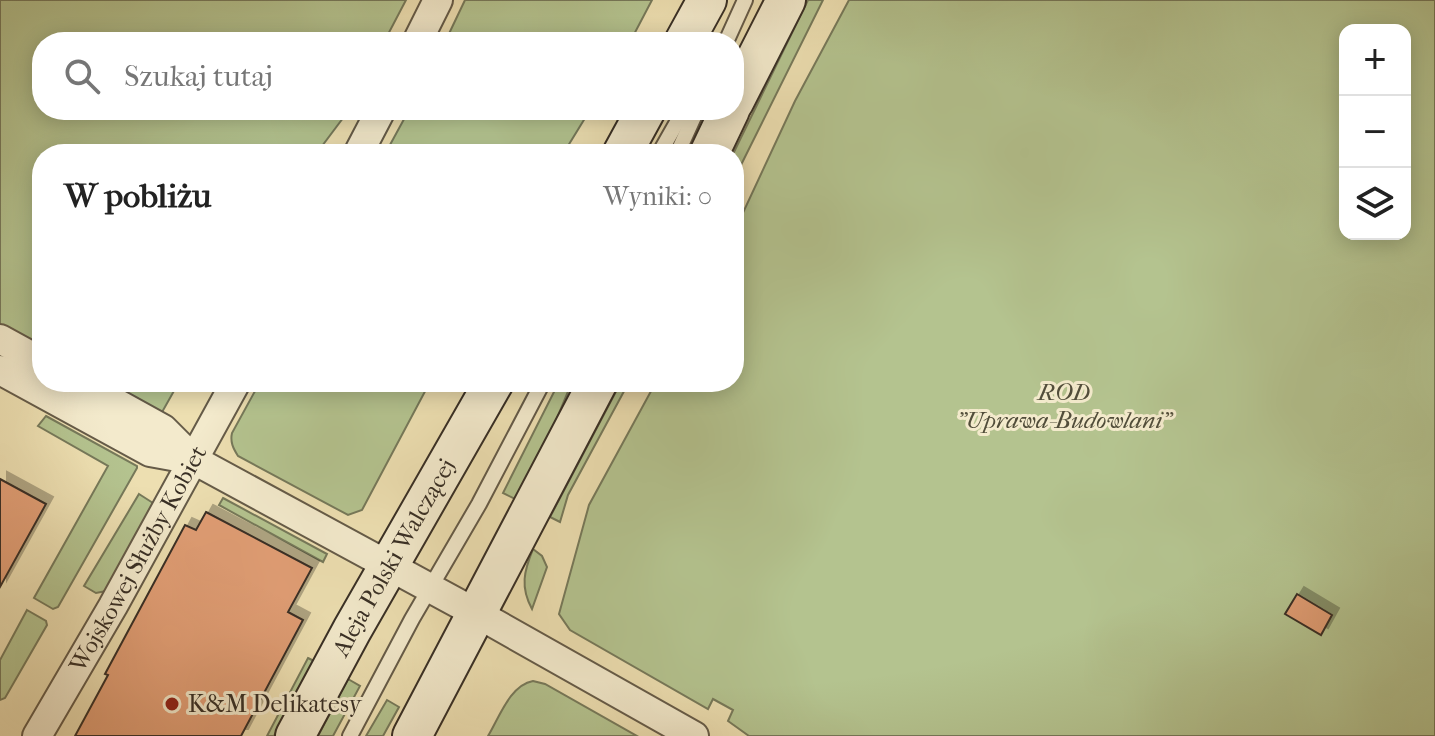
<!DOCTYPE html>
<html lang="pl">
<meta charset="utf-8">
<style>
body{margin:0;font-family:"IM FELL French Canon",serif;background:#f6f6f6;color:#222}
.controls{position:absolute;right:24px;top:24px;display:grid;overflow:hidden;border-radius:16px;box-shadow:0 4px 20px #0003}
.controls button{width:72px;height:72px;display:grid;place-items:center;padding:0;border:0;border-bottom:2px solid #e0e0e0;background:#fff;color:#222;font:40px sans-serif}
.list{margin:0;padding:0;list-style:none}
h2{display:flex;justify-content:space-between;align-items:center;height:104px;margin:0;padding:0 32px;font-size:34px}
h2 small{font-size:26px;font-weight:400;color:#767676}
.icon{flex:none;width:44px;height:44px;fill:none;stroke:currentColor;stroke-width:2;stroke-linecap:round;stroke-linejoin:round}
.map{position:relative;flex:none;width:1435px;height:736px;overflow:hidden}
.search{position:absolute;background:#fff;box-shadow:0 4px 20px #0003;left:32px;top:32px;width:712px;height:88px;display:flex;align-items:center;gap:20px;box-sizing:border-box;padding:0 28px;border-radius:32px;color:#767676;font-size:30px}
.panel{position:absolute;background:#fff;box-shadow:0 4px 20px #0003;left:32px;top:144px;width:712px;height:248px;border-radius:32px}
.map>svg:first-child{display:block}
.green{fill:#b4c38f;stroke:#76795a;stroke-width:2;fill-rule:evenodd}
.building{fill:#e19e75;stroke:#382f25;stroke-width:2;filter:url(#shadow)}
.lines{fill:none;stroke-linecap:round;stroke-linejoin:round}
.lane-casing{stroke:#655b48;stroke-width:18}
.street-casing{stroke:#655b48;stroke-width:32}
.secondary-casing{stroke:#382f25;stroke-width:42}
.lane{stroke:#f3eacc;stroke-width:14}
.street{stroke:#f3eacc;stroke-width:28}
.secondary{stroke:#f3eacc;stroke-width:38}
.poi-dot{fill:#8f2418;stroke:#f3eacc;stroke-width:3}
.labels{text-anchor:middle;stroke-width:6;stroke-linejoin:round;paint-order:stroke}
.park-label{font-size:24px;font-style:italic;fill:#514d3a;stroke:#f3eacc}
.street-label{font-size:24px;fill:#382f25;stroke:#f3eacc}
.poi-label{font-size:24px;fill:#382f25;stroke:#f3eacc;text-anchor:start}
</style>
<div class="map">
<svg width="1435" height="736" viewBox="0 0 1435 736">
<defs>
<filter id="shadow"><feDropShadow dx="7" dy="-7" stdDeviation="0" flood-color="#0004"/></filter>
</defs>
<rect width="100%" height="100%" fill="#eddfb1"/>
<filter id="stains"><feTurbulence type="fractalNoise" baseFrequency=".0025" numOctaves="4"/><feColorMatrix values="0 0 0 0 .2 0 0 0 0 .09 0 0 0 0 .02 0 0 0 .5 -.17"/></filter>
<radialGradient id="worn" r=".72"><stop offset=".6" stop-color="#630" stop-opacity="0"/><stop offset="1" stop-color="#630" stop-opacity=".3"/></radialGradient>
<!-- green -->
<g class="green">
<path d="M 0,0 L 406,0 L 384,42 L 42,42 L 42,110 L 349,110 L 316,154 L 42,154 L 42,349 L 0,331 Z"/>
<path d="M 465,0 L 652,0 L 630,42 L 445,42 Z"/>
<path d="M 808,0 L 823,0 L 734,179 L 733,154 Z"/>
<path d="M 849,0 L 1435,0 L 1435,736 L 749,736 L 728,721 L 733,710 L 713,699 L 708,709 L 570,630 L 559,614 L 589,505 L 656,382 L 734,382 L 734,232 L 795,101 ZM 1345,30 L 1405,30 L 1405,234 L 1345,234 Z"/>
<path d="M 409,110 L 590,110 L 563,154 L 385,154 Z"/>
<path d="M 102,382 L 179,382 L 161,414 Z"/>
<path d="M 260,382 L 430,382 L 362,510 L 348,515 L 238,456 C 233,448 230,442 232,433 Z"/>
<path d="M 559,382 L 572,382 L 555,423 L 515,499 L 503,493 Z"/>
<path d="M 621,382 L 629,382 L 568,495 L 560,522 L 550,517 Z"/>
<path d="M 46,416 L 137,466 L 137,468 L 58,607 L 53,609 L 34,598 L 108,466 L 38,426 Z"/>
<path d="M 139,494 L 153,503 L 106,591 L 96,593 L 84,586 Z"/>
<path d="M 223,498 L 327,554 L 323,562 L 219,505 Z"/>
<path d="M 533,549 L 542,556 L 547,567 L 532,609 C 520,587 524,571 533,549 Z"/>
<path d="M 27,610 L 46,621 L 47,625 L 5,698 L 0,700 L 0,660 Z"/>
<path d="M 308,658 L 314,661 L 274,736 L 267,736 Z"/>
<path d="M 348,679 L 360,686 L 333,736 L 318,736 Z"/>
<path d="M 533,681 L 545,684 L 637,736 L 488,736 C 499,718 510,685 533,681 Z"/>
<path d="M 387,700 L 399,707 L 383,736 L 366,736 Z"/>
</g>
<!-- building -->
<g class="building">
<path d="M 0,479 L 46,504 L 0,587 Z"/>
<path d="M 206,512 L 312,568 L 288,612 L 303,620 L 241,736 L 75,736 L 108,675 L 105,674 L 185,525 L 196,530 Z"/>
<path d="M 1297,594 L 1332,615 L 1321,635 L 1285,614 Z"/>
</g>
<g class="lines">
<defs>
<g id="lane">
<path d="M 726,42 L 745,0"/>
<path d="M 659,154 L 684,110"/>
<path d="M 677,154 L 697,110"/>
<path d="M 350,736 L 412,619 L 479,504 L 543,382"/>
</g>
<g id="street">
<path d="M 417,42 L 438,0"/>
<path d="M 358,154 L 381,110"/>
<path d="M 0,339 L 42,362"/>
<path d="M 0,370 L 150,452 L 194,460"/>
<path d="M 78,382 L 163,429 L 194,460 L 476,613 L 694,736"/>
<path id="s1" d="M 37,736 L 113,606 L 236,382"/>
</g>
<g id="secondary">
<path d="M 684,42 L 707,0"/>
<path d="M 734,102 L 786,0"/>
<path d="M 622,154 L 646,110"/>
<path d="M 709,154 L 730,110"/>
<path id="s2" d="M 295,736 L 352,630 L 494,382"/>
<path d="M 412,736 L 598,382"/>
</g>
</defs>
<!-- lane casing -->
<use href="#lane" class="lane-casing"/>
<!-- street casing -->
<use href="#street" class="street-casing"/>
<!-- secondary casing -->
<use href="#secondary" class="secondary-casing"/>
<!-- lane -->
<use href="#lane" class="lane"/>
<!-- street -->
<use href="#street" class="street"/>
<!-- secondary -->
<use href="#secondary" class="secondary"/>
</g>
<!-- markers -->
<circle class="poi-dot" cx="172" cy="704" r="8"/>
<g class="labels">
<!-- park labels -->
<g class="park-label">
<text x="1064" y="400">ROD<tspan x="1064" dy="28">"Uprawa-Budowlani"</tspan></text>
</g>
<!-- street labels -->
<g class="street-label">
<text dy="8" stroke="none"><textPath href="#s2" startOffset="204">Aleja Polski Walczącej</textPath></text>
<text dy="8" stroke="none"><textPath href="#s1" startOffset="204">Wojskowej Służby Kobiet</textPath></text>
</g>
<!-- poi labels -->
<g class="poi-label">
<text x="188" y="712">K&amp;M Delikatesy</text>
</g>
</g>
<rect width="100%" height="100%" filter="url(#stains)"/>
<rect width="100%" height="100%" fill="url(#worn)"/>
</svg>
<div class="controls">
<button>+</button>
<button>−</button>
<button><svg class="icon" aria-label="layers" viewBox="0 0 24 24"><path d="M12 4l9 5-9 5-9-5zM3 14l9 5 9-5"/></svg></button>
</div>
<div class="search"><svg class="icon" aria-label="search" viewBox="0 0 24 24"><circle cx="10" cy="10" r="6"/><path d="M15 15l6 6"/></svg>Szukaj tutaj</div>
<section class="panel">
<h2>W pobliżu<small>Wyniki: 0</small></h2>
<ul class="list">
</ul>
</section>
</div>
